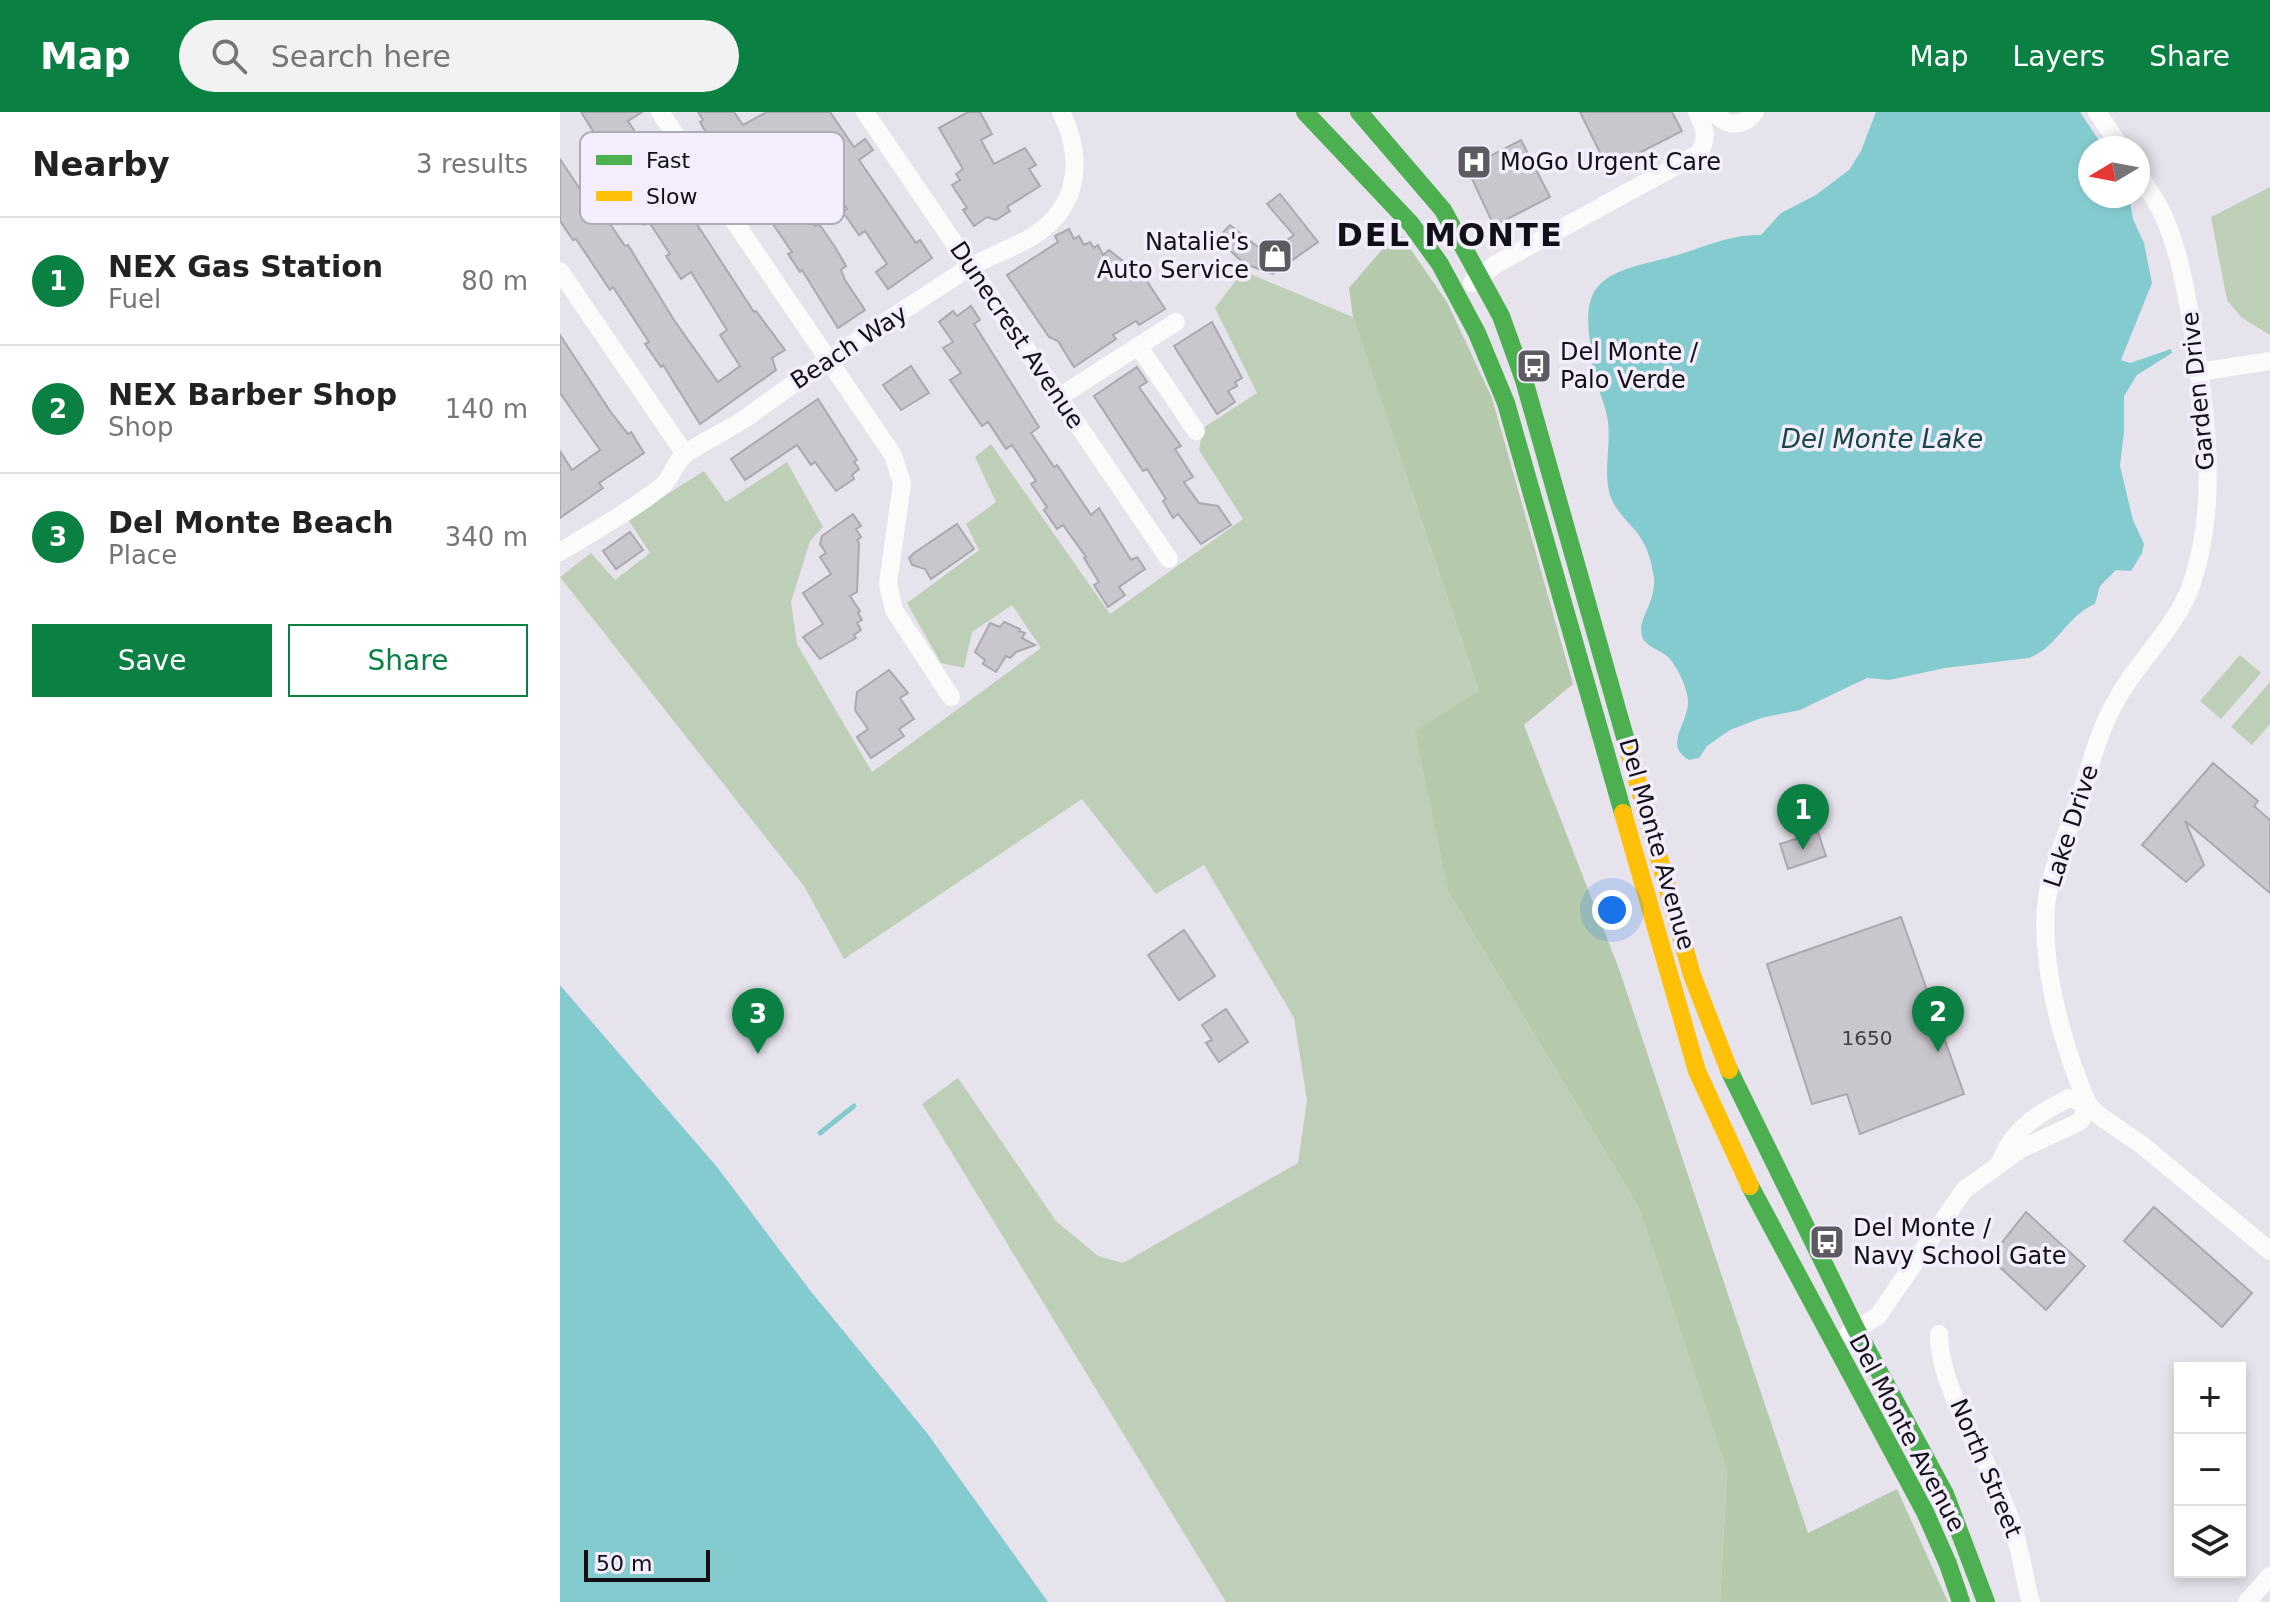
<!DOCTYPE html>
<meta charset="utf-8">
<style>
body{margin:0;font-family:"DejaVu Sans",sans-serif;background:#f2f2f2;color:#222}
.controls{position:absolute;right:24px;bottom:24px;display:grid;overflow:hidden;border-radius:0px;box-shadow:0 4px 12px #0003}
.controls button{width:72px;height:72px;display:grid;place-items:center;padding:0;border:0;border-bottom:2px solid #e0e0e0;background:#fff;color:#222;font:40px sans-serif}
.compass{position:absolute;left:1518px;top:24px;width:72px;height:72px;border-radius:50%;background:#fff;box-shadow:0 4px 12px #0003;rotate:260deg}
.scale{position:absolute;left:24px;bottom:20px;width:126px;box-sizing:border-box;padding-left:8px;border:4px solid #121016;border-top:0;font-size:22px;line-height:28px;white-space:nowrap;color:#121016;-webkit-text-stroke:6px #f3edfd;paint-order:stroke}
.you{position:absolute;left:1052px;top:798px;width:28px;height:28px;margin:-20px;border:6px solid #fff;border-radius:50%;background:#1a73e8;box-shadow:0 0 0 12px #1a73e833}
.badge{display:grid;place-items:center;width:52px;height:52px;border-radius:50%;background:#0b8043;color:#fff;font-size:26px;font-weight:700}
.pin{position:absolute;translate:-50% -66px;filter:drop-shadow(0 2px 4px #0008)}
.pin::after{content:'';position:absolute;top:42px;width:28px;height:24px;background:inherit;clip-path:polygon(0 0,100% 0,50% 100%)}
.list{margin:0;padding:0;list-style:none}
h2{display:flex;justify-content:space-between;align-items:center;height:104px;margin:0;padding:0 32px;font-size:34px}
h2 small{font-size:26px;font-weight:400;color:#767676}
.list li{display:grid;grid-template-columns:52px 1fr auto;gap:24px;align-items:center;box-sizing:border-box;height:128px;padding:0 32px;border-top:2px solid #e0e0e0}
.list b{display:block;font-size:30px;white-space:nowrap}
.list p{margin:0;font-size:26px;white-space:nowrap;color:#767676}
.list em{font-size:26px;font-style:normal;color:#767676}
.actions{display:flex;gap:16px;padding:24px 32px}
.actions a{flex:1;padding:18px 0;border:2px solid #0b8043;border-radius:0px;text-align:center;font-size:28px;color:#0b8043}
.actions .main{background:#0b8043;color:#fff}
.icon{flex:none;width:44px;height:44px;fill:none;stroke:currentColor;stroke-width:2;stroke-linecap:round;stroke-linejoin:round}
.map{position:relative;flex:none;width:1710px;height:1490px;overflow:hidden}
header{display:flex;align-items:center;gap:48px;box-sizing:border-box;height:112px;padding:0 40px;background:#0b8043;color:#fff}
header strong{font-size:38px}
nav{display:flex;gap:44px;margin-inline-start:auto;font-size:28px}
.search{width:560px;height:72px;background:#f2f2f2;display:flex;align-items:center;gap:20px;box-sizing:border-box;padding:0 28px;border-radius:44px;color:#767676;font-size:30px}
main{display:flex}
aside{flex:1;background:#fff}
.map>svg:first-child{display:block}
.green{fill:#becfb7}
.forest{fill:#b5caad}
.water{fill:#84cbcf}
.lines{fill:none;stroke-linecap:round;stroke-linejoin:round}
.stream{stroke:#84cbcf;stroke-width:5}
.building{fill:#c9c6cd;stroke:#aaa8b0;stroke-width:2}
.street{stroke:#fbfbfc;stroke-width:18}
.fast{stroke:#4caf50;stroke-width:18}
.slow{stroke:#ffc107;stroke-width:18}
.labels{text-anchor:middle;stroke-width:7;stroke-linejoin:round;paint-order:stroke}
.number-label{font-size:20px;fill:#403e44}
.poi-label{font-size:24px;fill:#121016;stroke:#f3edfd;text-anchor:start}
.street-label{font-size:24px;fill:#121016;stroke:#f3edfd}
.water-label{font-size:26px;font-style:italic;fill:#174747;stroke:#f3edfd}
.district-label{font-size:32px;font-weight:bold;letter-spacing:2px;fill:#121016;stroke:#f3edfd}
.key{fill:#f3edfd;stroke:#b0abb8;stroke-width:2}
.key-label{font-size:22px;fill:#121016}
</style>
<header>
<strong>Map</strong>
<div class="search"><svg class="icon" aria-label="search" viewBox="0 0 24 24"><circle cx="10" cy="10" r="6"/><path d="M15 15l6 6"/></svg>Search here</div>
<nav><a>Map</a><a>Layers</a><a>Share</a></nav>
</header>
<main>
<aside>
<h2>Nearby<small>3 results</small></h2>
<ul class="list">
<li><span class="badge">1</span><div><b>NEX Gas Station</b><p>Fuel</p></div><em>80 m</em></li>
<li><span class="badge">2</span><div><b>NEX Barber Shop</b><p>Shop</p></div><em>140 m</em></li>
<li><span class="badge">3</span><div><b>Del Monte Beach</b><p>Place</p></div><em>340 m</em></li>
</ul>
<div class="actions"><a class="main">Save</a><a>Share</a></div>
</aside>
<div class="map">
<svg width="1710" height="1490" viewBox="0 0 1710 1490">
<rect width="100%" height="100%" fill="#e7e3ec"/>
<!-- green -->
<g class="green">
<path d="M 1710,75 L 1710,223 L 1682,206 L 1667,188 L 1651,105 Z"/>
<path d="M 683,159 L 793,205 L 919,579 L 889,781 L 1079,1096 L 1167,1359 L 1160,1490 L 666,1490 L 362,992 L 398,966 L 496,1109 L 538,1144 L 563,1151 L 738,1051 L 747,988 L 734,906 L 644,753 L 596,782 L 522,687 L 284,847 L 244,774 L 0,465 L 31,441 L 55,468 L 90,441 L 68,407 L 144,359 L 166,390 L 227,350 L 263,415 L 250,429 L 231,490 L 237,532 L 312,660 L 481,536 L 452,493 L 412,520 L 404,556 L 381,551 L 347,491 L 419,438 L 406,412 L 436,390 L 415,345 L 431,332 L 550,502 L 683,407 L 639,338 L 643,316 L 697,281 L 655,196 Z"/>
<path d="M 1680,543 L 1701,561 L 1661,607 L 1640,589 Z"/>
<path d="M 1710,570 L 1710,612 L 1692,633 L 1671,615 Z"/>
</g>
<!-- forest -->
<path class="forest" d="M 838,119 L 887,190 L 932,286 L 1013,572 L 964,613 L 1059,857 L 1248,1421 L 1337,1377 L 1388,1490 L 1160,1490 L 1167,1359 L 1079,1096 L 889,781 L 855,619 L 919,579 L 793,205 L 789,176 Z"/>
<!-- water -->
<g class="water">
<path d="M 1316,0 L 1520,0 L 1544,36 L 1530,36 L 1530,84 L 1569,84 L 1573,107 L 1584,131 L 1592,171 L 1561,248 L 1570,251 L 1611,237 L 1612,241 L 1577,263 L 1564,284 L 1564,320 L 1560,354 L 1573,408 L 1584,432 L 1582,441 L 1571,459 L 1556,458 L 1540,474 L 1535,492 C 1506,504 1498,535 1469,546 L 1385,556 L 1329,568 L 1307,566 L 1240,598 L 1201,606 L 1170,618 L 1147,634 L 1139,646 L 1129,648 C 1103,633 1128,612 1128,590 C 1128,577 1118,556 1109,546 C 1102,538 1085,535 1082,524 C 1077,507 1096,491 1094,467 C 1092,449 1086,430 1074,417 C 1064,405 1055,398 1050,383 C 1043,360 1051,334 1048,310 C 1046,295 1039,279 1034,264 C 1032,256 1033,248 1032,240 C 1017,167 1046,161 1107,146 C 1139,138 1167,122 1201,123 L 1221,101 L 1256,83 L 1289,58 L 1301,39 Z"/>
<path d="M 0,873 L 157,1055 L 249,1177 L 367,1321 L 488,1490 L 0,1490 Z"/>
</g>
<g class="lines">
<!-- stream -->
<path class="stream" d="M 260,1021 L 294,994"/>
</g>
<!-- building -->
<g class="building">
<path d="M 21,0 L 82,0 L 68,9 L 87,38 L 83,41 L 121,96 L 125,94 L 194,200 L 196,199 L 225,238 L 212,246 L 216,258 L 140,312 L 103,253 L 101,255 L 85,232 L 89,230 L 53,175 L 50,178 L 16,127 L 13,128 L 0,109 L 0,47 L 43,112 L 48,109 L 65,134 L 68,133 L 114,208 L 158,270 L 180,254 L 160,223 L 167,218 L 131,160 L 121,167 L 106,144 L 110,142 L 89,110 L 84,113 L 66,87 L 54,68 L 59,64 L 40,35 L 36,37 L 27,23 L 33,19 Z"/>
<path d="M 138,0 L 174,0 L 183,13 L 207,0 L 270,0 L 294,35 L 305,27 L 313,38 L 299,48 L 356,131 L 360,128 L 372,146 L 328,177 L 316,160 L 327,152 L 305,119 L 299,123 L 283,100 L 287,97 L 268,69 L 264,72 L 262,70 L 236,87 L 255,114 L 259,112 L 275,135 L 286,154 L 281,158 L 285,168 L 305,198 L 278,216 L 242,158 L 240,160 L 228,142 L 232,140 L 208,105 L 205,107 L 190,84 L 188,85 L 156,38 L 140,10 L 143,8 Z"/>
<path d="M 408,0 L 420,0 L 432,22 L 421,28 L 434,52 L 465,36 L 476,53 L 469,57 L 480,74 L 447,95 L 450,99 L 436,108 L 427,105 L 414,114 L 403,98 L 407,96 L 392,73 L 400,68 L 396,62 L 403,57 L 379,16 Z"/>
<path d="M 1020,0 L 1112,0 L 1122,19 L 1048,57 Z"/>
<path d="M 961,28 L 990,85 L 934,114 L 907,56 Z"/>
<path d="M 720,82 L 758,130 L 713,162 L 685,152 L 657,127 L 670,113 L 698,135 L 714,137 L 734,123 L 707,92 Z"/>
<path d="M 509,117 L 514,127 L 519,124 L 524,133 L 530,130 L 534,136 L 538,133 L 543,143 L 549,138 L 568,153 L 574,149 L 605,197 L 579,213 L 576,209 L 553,223 L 556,227 L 514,255 L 498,229 L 489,225 L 476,206 L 447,163 L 498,130 L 495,124 Z"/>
<path d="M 411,194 L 420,208 L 414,212 L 479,315 L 471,321 L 494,355 L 497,353 L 531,403 L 539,396 L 571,448 L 577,445 L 585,457 L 559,475 L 565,483 L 548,495 L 534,473 L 539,470 L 524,446 L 526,445 L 503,413 L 497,417 L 484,398 L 487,395 L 471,372 L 476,369 L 452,333 L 446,337 L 428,310 L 422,314 L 390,268 L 401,261 L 383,236 L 393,230 L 379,210 L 393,199 L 397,204 Z"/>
<path d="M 652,210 L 682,266 L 675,270 L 677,274 L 668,279 L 675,290 L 657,302 L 614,234 Z"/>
<path d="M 0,223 L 50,299 L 68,322 L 71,320 L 84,341 L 39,371 L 43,376 L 0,406 L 0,339 L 12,358 L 40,338 L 0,281 Z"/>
<path d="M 351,254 L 369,281 L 341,298 L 323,273 Z"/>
<path d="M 577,255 L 587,270 L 579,275 L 621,334 L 615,337 L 633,365 L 624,370 L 639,391 L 658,394 L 671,413 L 641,432 L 618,402 L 613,406 L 603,389 L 606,387 L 587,357 L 583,359 L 534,284 Z"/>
<path d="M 258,287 L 297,348 L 294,350 L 299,357 L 292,363 L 294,367 L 276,379 L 255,350 L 251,353 L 237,333 L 185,368 L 171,347 Z"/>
<path d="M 293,402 L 301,414 L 296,417 L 301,425 L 297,428 L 299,431 L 297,480 L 290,484 L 300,499 L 298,501 L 302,508 L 297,511 L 301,518 L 294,523 L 296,526 L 260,547 L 243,525 L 263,512 L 243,481 L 271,462 L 260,445 L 266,441 L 260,432 L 262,424 Z"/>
<path d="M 397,412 L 414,437 L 371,467 L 365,457 L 352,453 L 349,446 L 354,441 Z"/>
<path d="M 70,420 L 83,438 L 56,457 L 43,439 Z"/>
<path d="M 444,510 L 460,517 L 459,519 L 465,521 L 462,526 L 475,533 L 456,540 L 450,546 L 446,544 L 436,560 L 423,552 L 425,548 L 415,540 L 430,511 L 440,515 Z"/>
<path d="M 329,558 L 348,581 L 340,586 L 354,607 L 339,617 L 344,624 L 311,646 L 297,625 L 308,617 L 295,598 L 297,580 Z"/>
<path d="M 1653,651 L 1698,689 L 1694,694 L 1710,708 L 1710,781 L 1625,709 L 1644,753 L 1626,770 L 1582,733 Z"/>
<path d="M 1258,720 L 1266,744 L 1228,757 L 1220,732 Z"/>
<path d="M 1341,805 L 1404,982 L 1300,1022 L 1287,982 L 1252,992 L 1207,852 Z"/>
<path d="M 624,818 L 655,864 L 619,888 L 588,843 Z"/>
<path d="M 666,897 L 688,930 L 659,950 L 646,931 L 652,928 L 642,913 Z"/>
<path d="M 1594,1095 L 1692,1181 L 1662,1215 L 1564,1129 Z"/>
<path d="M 1466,1100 L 1525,1154 L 1486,1198 L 1430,1146 Z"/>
</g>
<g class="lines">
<!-- street -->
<g class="street">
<path d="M 100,0 L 333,343 L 342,371 L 328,472 L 334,498 L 391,585"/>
<path d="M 305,0 L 609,447"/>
<path d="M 1155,0 C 1166,16 1184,15 1195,0"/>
<path d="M 1537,0 L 1561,36"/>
<path d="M 0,159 L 125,342"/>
<path d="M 912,171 L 936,152 L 1138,42 C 1149,26 1145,16 1137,0"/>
<path d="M 579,235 L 636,319"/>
<path d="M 1639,260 L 1710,249"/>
<path d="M 499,285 L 616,210"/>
<path d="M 0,440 C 32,420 73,398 102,374 C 113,365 113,351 127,341 C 147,327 169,318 189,304 C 259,252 332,206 405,158 C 437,138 479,131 501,98 C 521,68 517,31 501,0"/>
<path d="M 1528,992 C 1502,933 1477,844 1488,780 C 1494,751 1509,717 1519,689 C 1530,654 1539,618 1557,587 C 1579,547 1617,515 1632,471 C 1659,390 1646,301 1633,219 C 1626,180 1620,140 1603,103 C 1597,88 1586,75 1578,61"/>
<path d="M 1441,1048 C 1454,1016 1479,1001 1509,986 L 1528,992 L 1537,1002 L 1582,1033 L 1710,1139"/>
<path d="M 1289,1221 L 1318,1204 L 1404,1078 L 1461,1037 L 1521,1009 L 1528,992"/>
<path d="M 1379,1222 C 1379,1276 1424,1339 1443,1389 C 1450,1406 1456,1424 1460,1442 C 1464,1458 1466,1475 1471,1490"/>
<path d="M 1687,1490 L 1710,1464"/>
</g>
<!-- fast -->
<g class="fast">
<path d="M 745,0 L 851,112 L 880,152 L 917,221 L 946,291 L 1063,701"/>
<path d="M 799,0 L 883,98 L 941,204 L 964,268 L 1070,643"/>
<path d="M 1169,958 L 1296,1217 L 1385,1382 L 1426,1490"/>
<path d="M 1190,1074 L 1365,1400 L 1388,1452 L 1401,1490"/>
</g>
<!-- slow -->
<g class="slow">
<path d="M 1070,643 L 1132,863 L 1169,958"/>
<path d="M 1063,701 L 1137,959 L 1190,1074"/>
</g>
</g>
<!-- icons -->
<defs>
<symbol id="hospital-square" viewBox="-11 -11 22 22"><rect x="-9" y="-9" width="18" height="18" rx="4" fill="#5d5a61" stroke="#f3edfd"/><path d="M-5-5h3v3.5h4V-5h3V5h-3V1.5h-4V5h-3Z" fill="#fff"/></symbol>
<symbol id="shop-square" viewBox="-11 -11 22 22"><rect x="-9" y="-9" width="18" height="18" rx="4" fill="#5d5a61" stroke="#f3edfd"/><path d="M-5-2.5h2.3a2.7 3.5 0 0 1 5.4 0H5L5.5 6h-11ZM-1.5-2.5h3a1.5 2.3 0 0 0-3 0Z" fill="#fff"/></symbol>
<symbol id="bus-square" viewBox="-11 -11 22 22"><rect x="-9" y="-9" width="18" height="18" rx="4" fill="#5d5a61" stroke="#f3edfd"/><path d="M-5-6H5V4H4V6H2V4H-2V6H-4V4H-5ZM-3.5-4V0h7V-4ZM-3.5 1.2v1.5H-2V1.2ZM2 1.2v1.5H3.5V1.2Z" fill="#fff"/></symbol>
</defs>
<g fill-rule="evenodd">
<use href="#hospital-square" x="894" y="30" width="40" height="40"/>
<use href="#shop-square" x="695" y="124" width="40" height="40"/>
<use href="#bus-square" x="954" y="234" width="40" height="40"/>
<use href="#bus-square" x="1247" y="1110" width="40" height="40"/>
</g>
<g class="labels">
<!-- number labels -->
<g class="number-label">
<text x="1307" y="933">1650</text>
</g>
<!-- poi labels -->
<g class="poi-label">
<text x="940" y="58">MoGo Urgent Care</text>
<text x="689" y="138" text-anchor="end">Natalie's<tspan x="689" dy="28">Auto Service</tspan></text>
<text x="1000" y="248">Del Monte /<tspan x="1000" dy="28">Palo Verde</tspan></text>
<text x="1293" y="1124">Del Monte /<tspan x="1293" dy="28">Navy School Gate</tspan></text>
</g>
<!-- street labels -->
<g class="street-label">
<text transform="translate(457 223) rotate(56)" y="8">Dunecrest Avenue</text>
<text transform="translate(289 235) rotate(-33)" y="8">Beach Way</text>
<text transform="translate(1638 279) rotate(-96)" y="8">Garden Drive</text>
<text transform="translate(1511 714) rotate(-72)" y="8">Lake Drive</text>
<text transform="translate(1097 732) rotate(74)" y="8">Del Monte Avenue</text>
<text transform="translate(1347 1321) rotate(62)" y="8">Del Monte Avenue</text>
<text transform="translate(1426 1356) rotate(67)" y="8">North Street</text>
</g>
<!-- water labels -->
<g class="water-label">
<text x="1322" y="336">Del Monte Lake</text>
</g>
<!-- district labels -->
<g class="district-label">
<text x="890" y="134">DEL MONTE</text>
</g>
</g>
<!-- legend -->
<rect x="20" y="20" width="264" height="92" rx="12" class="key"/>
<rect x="36" y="43" width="36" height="10" fill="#4caf50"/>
<rect x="36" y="79" width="36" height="10" fill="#ffc107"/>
<g class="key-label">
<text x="86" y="56">Fast</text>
<text x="86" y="92">Slow</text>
</g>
</svg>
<div class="controls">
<button>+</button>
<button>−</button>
<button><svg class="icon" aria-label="layers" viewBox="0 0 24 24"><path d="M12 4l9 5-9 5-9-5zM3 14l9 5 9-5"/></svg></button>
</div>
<svg class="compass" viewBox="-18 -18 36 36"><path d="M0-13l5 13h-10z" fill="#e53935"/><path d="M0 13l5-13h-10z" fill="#767676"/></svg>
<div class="scale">50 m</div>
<div class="you"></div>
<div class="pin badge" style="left:1243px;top:738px">1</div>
<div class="pin badge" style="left:1378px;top:940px">2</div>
<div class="pin badge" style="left:198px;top:942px">3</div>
</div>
</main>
